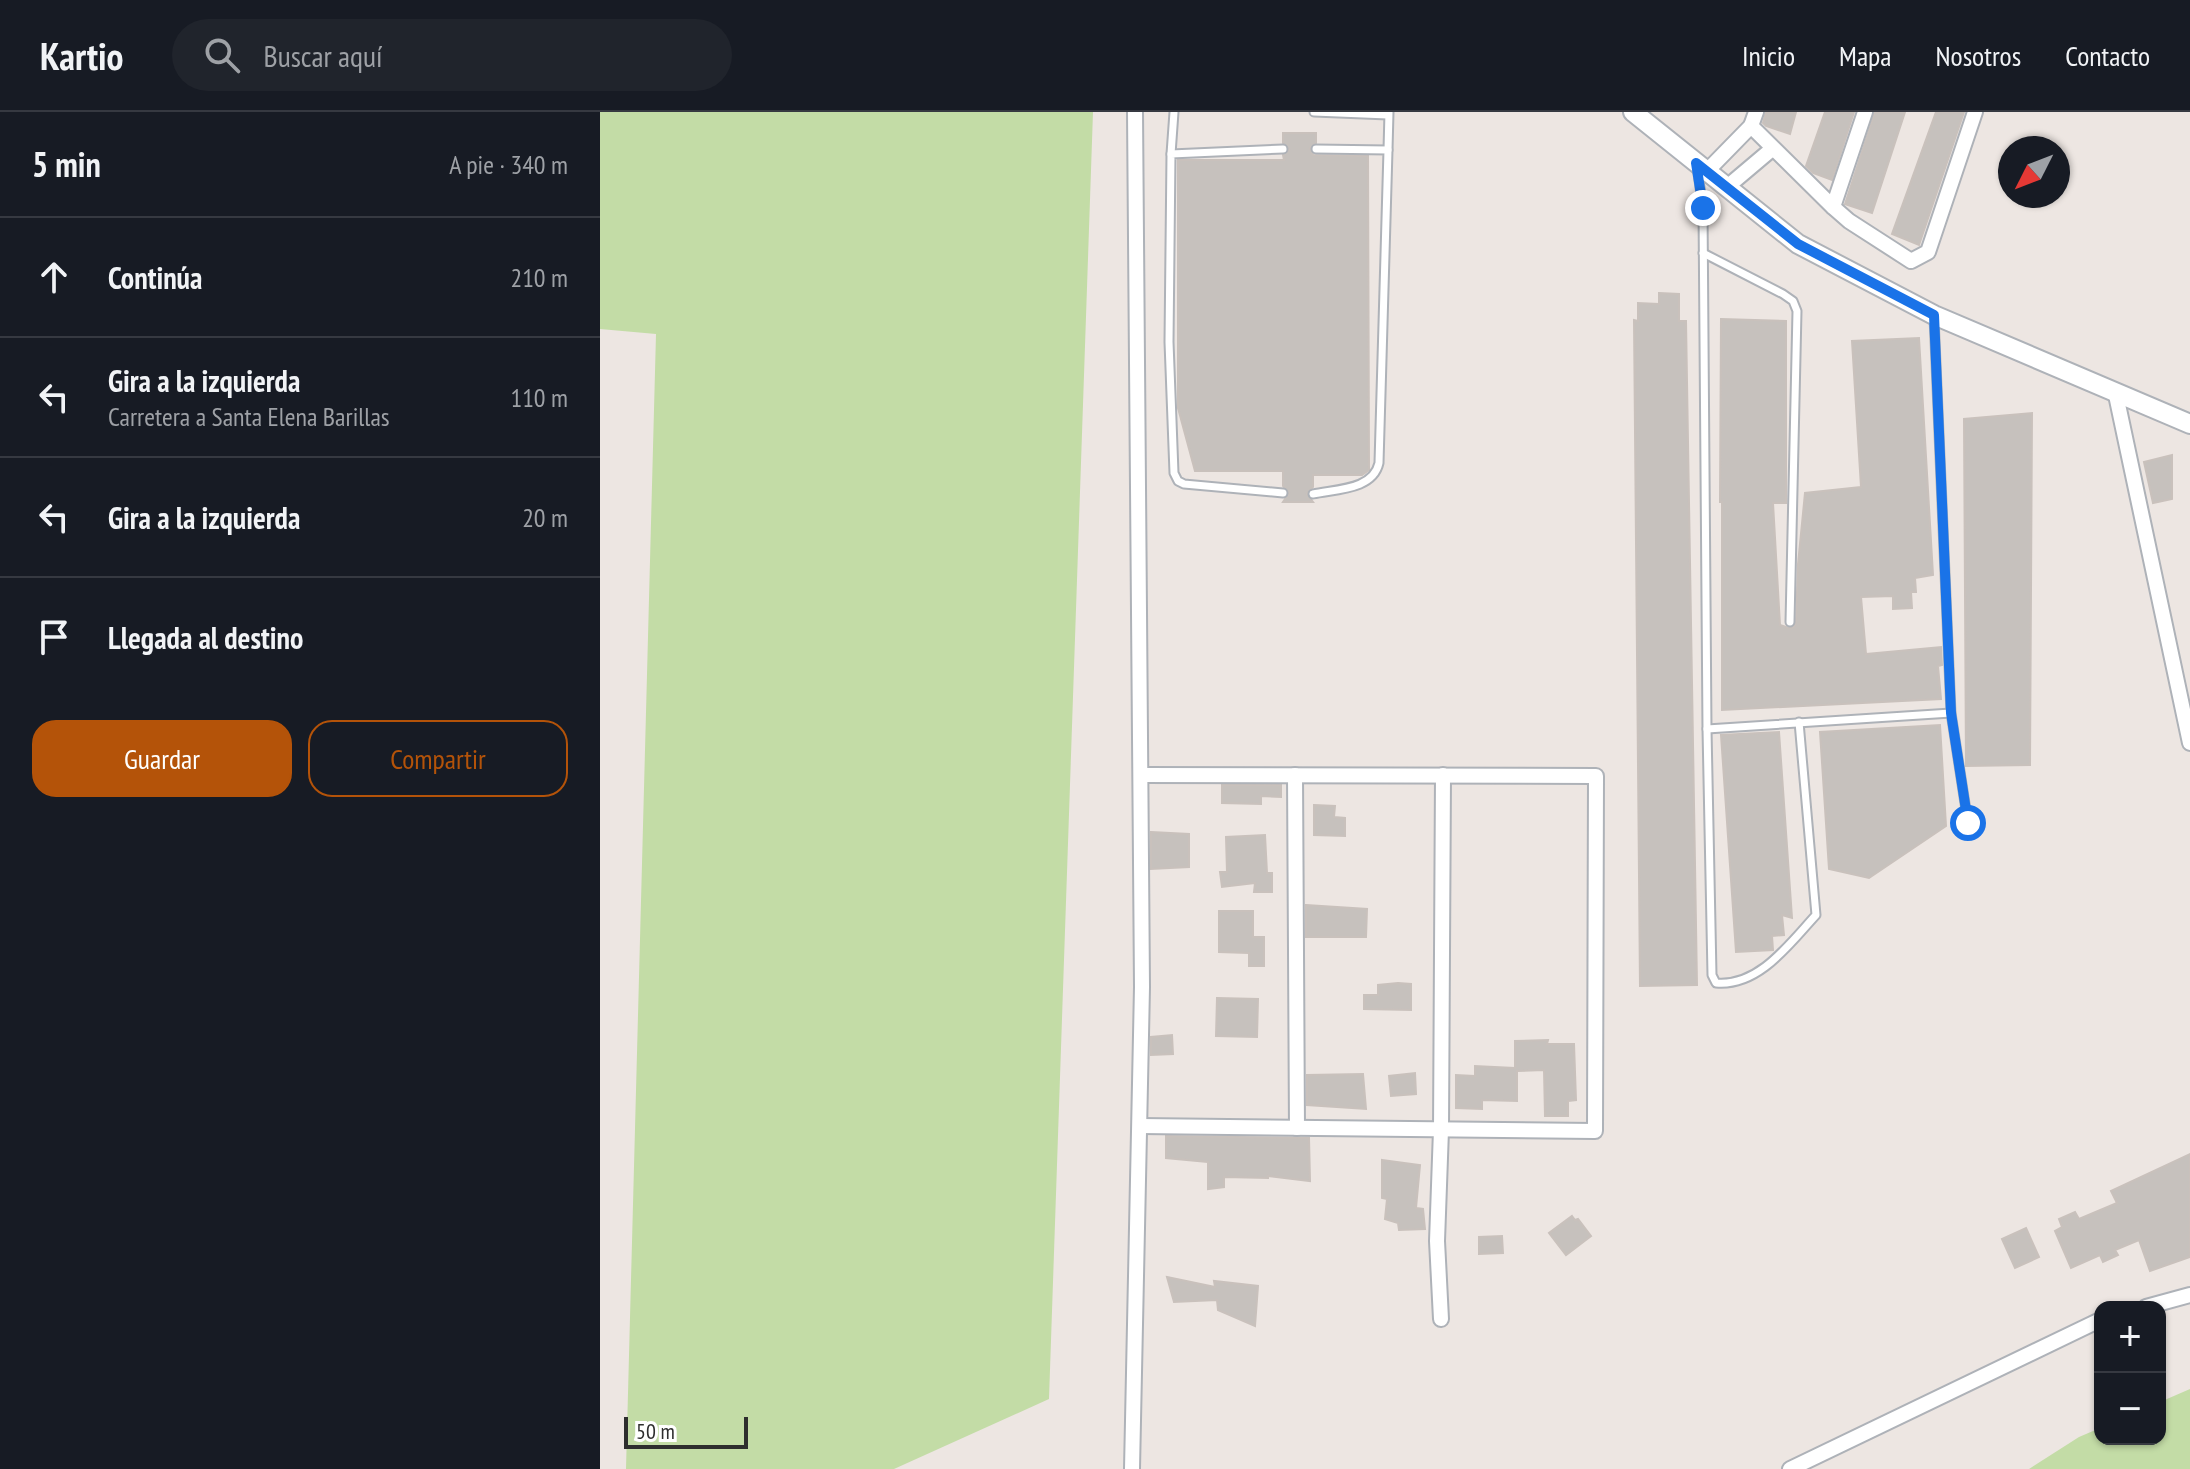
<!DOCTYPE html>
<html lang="es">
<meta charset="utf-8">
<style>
body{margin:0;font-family:"PT Sans Narrow",sans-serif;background:#20242c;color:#f1f3f6}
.controls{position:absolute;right:24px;bottom:24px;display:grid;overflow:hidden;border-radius:16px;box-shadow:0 2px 6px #0004}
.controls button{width:72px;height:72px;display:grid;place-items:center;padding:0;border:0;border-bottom:2px solid #363941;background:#171b24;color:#f1f3f6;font:40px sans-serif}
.compass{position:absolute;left:1398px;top:24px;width:72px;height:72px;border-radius:50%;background:#171b24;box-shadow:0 2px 6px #0004;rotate:228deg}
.scale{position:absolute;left:24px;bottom:20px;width:124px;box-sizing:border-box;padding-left:8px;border:4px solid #2e2e2e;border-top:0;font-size:22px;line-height:28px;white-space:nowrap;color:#2e2e2e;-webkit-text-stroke:6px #fff;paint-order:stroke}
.stop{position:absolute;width:24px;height:24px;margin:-18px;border:6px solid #1a73e8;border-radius:50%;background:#fff}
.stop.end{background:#1a73e8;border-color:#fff;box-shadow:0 2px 8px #0008}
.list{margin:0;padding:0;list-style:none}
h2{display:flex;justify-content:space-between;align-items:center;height:104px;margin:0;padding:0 32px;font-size:34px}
h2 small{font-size:26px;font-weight:400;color:#9ea1a6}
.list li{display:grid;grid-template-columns:52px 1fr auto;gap:24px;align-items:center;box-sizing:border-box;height:120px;padding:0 32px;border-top:2px solid #363941}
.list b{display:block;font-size:30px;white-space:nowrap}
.list p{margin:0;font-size:26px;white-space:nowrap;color:#9ea1a6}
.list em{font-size:26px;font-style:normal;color:#9ea1a6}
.actions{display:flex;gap:16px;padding:24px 32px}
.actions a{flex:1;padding:18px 0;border:2px solid #b45309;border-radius:24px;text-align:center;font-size:28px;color:#b45309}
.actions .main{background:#b45309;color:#fff}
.icon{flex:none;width:44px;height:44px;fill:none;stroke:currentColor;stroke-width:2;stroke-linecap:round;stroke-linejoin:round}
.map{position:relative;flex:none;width:1590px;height:1357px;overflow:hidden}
header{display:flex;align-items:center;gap:48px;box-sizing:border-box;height:112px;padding:0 40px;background:#171b24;border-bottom:2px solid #363941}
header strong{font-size:38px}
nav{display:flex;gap:44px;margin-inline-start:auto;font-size:28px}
.search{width:560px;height:72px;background:#20242c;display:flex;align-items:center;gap:20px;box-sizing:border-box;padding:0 28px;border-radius:44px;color:#9ea1a6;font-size:30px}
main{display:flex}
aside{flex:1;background:#171b24}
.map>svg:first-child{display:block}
.green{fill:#c3dca6}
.building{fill:#c6c1bd;stroke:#c9c1bc;stroke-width:2}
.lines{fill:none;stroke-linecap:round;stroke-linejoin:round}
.service-casing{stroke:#aeb2b8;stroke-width:11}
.minor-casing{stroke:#aeb2b8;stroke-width:18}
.secondary-casing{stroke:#aeb2b8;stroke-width:22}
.service{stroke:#fff;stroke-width:7}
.minor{stroke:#fff;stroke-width:14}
.secondary{stroke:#fff;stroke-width:18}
.route{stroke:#1a73e8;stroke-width:10}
</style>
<header>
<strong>Kartio</strong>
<div class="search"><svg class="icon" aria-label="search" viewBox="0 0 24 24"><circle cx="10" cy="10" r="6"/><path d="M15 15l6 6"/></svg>Buscar aquí</div>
<nav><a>Inicio</a><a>Mapa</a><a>Nosotros</a><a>Contacto</a></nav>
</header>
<main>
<aside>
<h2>5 min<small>A pie · 340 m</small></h2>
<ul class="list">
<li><svg class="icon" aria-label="ahead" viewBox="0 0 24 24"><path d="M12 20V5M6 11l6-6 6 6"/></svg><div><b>Continúa</b></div><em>210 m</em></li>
<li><svg class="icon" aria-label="left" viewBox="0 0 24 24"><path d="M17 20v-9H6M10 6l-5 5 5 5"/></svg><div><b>Gira a la izquierda</b><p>Carretera a Santa Elena Barillas</p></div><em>110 m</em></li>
<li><svg class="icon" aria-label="left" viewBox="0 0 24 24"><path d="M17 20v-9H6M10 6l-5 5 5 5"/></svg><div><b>Gira a la izquierda</b></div><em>20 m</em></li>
<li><svg class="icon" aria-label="arrive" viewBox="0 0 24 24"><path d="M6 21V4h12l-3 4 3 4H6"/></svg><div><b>Llegada al destino</b></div></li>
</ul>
<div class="actions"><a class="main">Guardar</a><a>Compartir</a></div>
</aside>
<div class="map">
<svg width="1590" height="1357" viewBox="0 0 1590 1357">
<rect width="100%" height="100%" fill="#ede6e2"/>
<!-- green -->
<g class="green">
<path d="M 0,0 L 493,0 L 449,1287 L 294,1357 L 26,1357 L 56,222 L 0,217 Z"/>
<path d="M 1590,1277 L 1590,1357 L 1429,1357 L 1479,1325 L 1500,1316 L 1500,1327 L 1560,1327 L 1560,1290 Z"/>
</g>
<!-- building -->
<g class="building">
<path d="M 1166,0 L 1196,0 L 1190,22 L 1166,14 L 1163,11 Z"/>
<path d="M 1225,0 L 1254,0 L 1232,68 L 1213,61 L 1206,54 Z"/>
<path d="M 1275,0 L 1305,0 L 1272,101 L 1245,92 Z"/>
<path d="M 1336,0 L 1364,0 L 1319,133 L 1292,122 Z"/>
<path d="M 683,21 L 716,21 L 716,31 L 710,36 L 713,43 L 768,44 L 769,358 L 762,363 L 713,363 L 713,375 L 707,382 L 713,390 L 683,390 L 689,381 L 683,374 L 683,359 L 595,359 L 578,296 L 578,48 L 684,48 L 683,43 L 689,38 L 683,31 Z"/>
<path d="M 1059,181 L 1079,182 L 1079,209 L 1086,209 L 1097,873 L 1040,874 L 1034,208 L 1038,209 L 1038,191 L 1059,192 Z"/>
<path d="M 1121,207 L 1186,209 L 1186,391 L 1173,391 L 1180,513 L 1189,516 L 1194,515 L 1196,510 L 1198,452 L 1205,381 L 1261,375 L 1252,229 L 1319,226 L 1333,463 L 1315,466 L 1316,480 L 1311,480 L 1312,496 L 1293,497 L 1293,484 L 1261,485 L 1266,542 L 1341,535 L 1342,553 L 1338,554 L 1341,587 L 1122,598 L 1122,390 L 1120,390 Z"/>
<path d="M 1432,301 L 1430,653 L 1366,654 L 1364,307 Z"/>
<path d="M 1572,343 L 1572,387 L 1553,391 L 1544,350 Z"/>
<path d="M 1340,613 L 1346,714 L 1269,766 L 1229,757 L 1220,620 Z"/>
<path d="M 1179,620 L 1192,806 L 1182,803 L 1184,823 L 1172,824 L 1173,838 L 1136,840 L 1121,623 Z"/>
<path d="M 622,673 L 681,673 L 681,685 L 661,684 L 661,692 L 622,691 Z"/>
<path d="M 714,693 L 735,694 L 734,705 L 745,706 L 745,724 L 714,723 Z"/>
<path d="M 551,720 L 589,722 L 589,755 L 551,757 Z"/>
<path d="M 665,723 L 667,761 L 672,761 L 672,780 L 654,780 L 655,771 L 622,775 L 620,760 L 627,760 L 626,725 Z"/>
<path d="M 706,793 L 767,797 L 766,825 L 706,825 Z"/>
<path d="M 619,799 L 653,799 L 653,825 L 664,825 L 664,854 L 649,854 L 649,841 L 619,840 Z"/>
<path d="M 798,871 L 811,872 L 811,898 L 764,897 L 764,883 L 778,883 L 778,873 Z"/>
<path d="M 617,886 L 658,887 L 657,925 L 616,924 Z"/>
<path d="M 572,923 L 573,942 L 551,943 L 551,925 Z"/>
<path d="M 948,928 L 947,932 L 974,932 L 976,988 L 968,989 L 968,1004 L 945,1004 L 944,958 L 917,959 L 917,989 L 882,988 L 882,997 L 856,996 L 856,963 L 875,964 L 875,954 L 915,956 L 915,929 Z"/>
<path d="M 815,961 L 816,982 L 791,984 L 789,964 Z"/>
<path d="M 763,962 L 766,997 L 707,993 L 707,963 Z"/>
<path d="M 566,1024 L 709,1026 L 710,1069 L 668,1064 L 668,1066 L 624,1065 L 624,1075 L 608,1077 L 608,1050 L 566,1046 Z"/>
<path d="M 1590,1042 L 1590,1145 L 1550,1159 L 1539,1128 L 1515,1138 L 1518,1143 L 1503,1150 L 1500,1143 L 1471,1156 L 1455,1119 L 1462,1115 L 1459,1107 L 1475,1100 L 1479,1107 L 1517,1091 L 1511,1079 Z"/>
<path d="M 782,1048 L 820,1053 L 816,1096 L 823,1097 L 825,1117 L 799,1118 L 798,1111 L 785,1107 L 787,1087 L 782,1086 Z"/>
<path d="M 972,1104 L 975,1108 L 978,1107 L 991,1124 L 966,1143 L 949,1121 Z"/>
<path d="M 1426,1116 L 1439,1145 L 1415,1156 L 1402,1127 Z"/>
<path d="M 902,1124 L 903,1141 L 879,1142 L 879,1125 Z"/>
<path d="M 567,1165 L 615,1175 L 614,1169 L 658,1174 L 655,1214 L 618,1198 L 617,1188 L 574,1190 Z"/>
</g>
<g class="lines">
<defs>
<g id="service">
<path d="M 714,0 L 788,3"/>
<path d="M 788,38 L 789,0"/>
<path d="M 571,42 L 574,0"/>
<path d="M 1097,55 L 1103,96 L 1107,617 L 1112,863 L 1116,871 C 1159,875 1190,831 1216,803 L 1199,610"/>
<path d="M 1103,141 L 1183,182 L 1193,189 L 1197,199 L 1190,510"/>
<path d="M 1334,205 L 1351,601 L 1368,711"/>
<path d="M 683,381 L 584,372 L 578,369 L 574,361 L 569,230 L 571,42 L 683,37"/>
<path d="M 713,382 C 736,377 773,378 779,351 L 788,38 L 716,37"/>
<path d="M 1107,617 L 1351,601"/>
</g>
<g id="minor">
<path d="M 1156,0 L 1151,14 L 1233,95 L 1265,0"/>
<path d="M 1107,59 L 1151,14"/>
<path d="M 1127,75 L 1172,37"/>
<path d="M 1233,95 L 1249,109 L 1311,149 L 1328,140 L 1375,0"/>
<path d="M 1516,283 L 1590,631"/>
<path d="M 695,663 L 697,1016"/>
<path d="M 540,1014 L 995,1019 L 996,664 L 541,663"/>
<path d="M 1546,1195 L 1590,1183"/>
<path d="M 841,1207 L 837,1129 L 841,1018 L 843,663"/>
<path d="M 532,1357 L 542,875 L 535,0"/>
<path d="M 1190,1357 L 1500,1208"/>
</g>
<path id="secondary" d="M 1033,0 L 1198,132 L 1334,203 L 1590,312"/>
</defs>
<!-- service casing -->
<use href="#service" class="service-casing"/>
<!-- minor casing -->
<use href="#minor" class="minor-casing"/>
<!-- secondary casing -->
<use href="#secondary" class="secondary-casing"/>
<!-- service -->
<use href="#service" class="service"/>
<!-- minor -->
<use href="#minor" class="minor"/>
<!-- secondary -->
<use href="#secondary" class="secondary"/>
</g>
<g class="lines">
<!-- route -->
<path class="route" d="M 1103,96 L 1096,51 L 1198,132 L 1334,203 L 1351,601 L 1368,711"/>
</g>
</svg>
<div class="controls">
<button>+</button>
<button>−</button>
</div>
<svg class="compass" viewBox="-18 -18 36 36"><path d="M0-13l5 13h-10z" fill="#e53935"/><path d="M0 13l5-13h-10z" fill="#9ea1a6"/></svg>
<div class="scale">50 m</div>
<div class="stop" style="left:1368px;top:711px"></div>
<div class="stop end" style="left:1103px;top:96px"></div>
</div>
</main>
